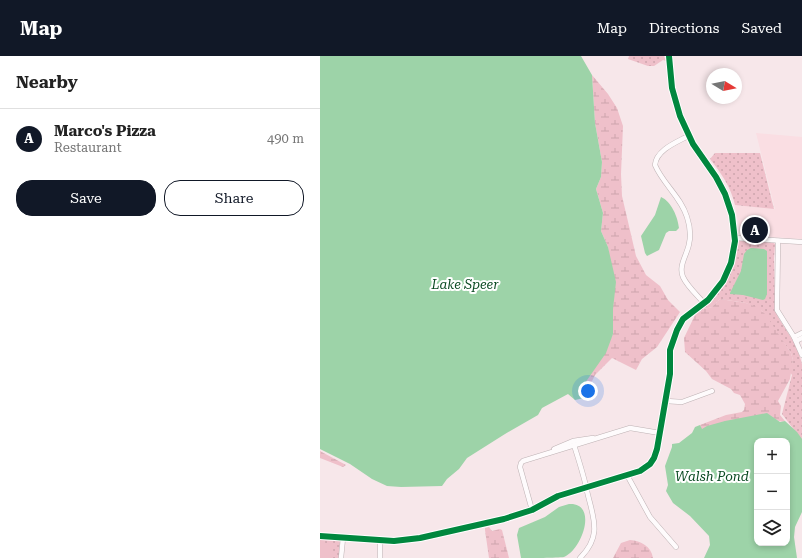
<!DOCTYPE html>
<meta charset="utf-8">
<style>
body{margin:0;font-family:"Roboto Serif",serif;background:#f6f6f6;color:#222}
.controls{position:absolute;right:12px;bottom:12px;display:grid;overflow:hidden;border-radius:8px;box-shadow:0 2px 6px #0003}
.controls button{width:36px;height:36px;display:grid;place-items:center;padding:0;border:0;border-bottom:1px solid #e0e0e0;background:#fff;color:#222;font:20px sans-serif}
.compass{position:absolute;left:386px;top:12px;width:36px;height:36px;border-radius:50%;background:#fff;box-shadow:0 2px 6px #0003;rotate:100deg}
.you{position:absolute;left:268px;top:335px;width:14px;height:14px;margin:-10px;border:3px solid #fff;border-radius:50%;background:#1a73e8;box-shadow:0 0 0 6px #1a73e833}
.badge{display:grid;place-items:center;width:26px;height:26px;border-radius:50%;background:#111827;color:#fff;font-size:13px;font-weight:700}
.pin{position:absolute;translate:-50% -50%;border:2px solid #fff;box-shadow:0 1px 4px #0006}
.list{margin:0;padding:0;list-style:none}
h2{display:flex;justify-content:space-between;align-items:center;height:52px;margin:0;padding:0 16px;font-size:17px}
h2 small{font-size:13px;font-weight:400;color:#767676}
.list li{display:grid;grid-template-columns:26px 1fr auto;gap:12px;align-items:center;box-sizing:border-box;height:60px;padding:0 16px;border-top:1px solid #e0e0e0}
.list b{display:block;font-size:15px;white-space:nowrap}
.list p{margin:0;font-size:13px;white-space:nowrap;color:#767676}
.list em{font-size:13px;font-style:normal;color:#767676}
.actions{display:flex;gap:8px;padding:12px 16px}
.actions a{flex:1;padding:9px 0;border:1px solid #111827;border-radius:16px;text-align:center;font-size:14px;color:#111827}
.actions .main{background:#111827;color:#fff}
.icon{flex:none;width:22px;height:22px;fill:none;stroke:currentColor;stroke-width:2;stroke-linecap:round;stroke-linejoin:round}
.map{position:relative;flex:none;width:482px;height:502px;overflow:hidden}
header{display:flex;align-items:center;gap:24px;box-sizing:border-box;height:56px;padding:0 20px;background:#111827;color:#fff}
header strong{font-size:19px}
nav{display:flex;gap:22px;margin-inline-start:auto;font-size:14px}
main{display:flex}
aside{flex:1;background:#fff}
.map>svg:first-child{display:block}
.built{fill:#fadee3}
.grass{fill:url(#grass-dots)}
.wetland{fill:url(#wetland-marsh)}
.pitch{fill:#efc0ca}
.water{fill:#9dd3a8;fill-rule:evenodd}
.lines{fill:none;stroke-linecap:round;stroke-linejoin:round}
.minor-casing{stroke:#beb2b4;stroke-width:5.5}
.minor{stroke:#fefbfc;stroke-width:4.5}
.cycleway-casing{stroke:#fff;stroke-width:8}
.cycleway{stroke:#00873e;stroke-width:6}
.labels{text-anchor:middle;stroke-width:4;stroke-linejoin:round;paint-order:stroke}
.water-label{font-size:13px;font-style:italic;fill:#0a4a22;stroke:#fff}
</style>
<header>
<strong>Map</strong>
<nav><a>Map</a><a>Directions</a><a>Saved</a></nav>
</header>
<main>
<aside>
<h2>Nearby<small></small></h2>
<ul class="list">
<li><span class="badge">A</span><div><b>Marco's Pizza</b><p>Restaurant</p></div><em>490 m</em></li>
</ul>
<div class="actions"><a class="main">Save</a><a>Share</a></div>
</aside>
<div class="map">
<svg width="482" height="502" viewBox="0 0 482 502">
<defs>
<pattern id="grass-dots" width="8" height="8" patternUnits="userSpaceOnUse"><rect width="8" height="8" fill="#efc0ca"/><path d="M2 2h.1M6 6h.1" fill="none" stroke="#cda5ad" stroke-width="1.8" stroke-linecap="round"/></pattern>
<pattern id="wetland-marsh" width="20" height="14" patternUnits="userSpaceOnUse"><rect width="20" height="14" fill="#efc0ca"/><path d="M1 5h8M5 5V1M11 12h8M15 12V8" fill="none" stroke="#cda5ad"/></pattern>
</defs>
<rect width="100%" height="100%" fill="#f7e7ea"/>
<!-- built -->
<path class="built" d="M 436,77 L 482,81 L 482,183 L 452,181 L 420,177 L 415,149 L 455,153 Z"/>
<!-- grass -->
<g class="grass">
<path d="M 309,0 L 344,0 L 346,5 L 343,4 L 334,10 L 328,10 L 308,3 Z"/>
<path d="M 395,97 L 440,97 L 454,153 L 415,149 C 411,131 401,117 390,103 Z"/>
<path d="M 418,184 L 452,186 L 455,188 L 454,203 L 455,252 L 458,261 L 477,291 L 482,308 L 482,384 L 462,358 L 472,319 L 470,316 L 473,304 L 471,297 L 442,255 L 426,247 L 400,243 L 392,251 L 384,253 L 375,259 L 373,257 C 400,237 413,220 416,186 Z"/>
<path d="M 0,483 L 20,483 L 19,502 L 0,502 Z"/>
</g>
<!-- wetland -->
<g class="wetland">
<path d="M 272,19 L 288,38 L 297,52 L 303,70 L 301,118 L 302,140 L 316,200 L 326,219 L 340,230 L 348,244 L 360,256 L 337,291 L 322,303 L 316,314 L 292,302 L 275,319 L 264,342 L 266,322 L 293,278 L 293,253 L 288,191 L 281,175 L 283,157 L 276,133 L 281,121 L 282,106 L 275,67 Z"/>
<path d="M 400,243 L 426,247 L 439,252 L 446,259 L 471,297 L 473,304 L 470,323 L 458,345 L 461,350 L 460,359 L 465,365 C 457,368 452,358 445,358 C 424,365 402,364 381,374 L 380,369 L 406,359 L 422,356 L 424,354 L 425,348 L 420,339 L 414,337 L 411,333 L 392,323 L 386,315 L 365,296 L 364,282 L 375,259 L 384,253 L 392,251 Z"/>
<path d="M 0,395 L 26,409 L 23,411 L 0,402 Z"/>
<path d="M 169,471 L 172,475 L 180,473 L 182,474 L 189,502 L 169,502 L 165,474 L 165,472 Z"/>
<path d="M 310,484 C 321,485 331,490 333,502 L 293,502 L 301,487 Z"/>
</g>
<!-- pitch -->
<path class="pitch" d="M 0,489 L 13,489 L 12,502 L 0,502 Z"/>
<!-- water -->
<g class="water">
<path d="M 0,0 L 261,0 L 272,19 L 275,67 L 282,106 L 281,121 L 276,133 L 283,157 L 281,175 L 288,191 L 296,226 L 293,253 L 293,278 L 286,297 L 265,327 L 264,342 L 255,344 L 248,338 L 222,352 L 218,359 L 185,378 L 147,402 L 139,413 L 127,423 L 122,430 L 81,431 L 67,430 L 52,423 L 30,408 L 0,393 Z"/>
<path d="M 341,141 C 351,145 358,161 359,172 L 356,175 L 349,175 L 346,177 L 339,194 L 327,200 L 325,197 L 321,180 L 335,159 Z"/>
<path d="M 431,192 L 444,193 L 447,195 L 447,238 L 445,243 L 443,244 L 423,239 L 410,238 L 410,237 L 421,215 L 424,198 L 427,194 Z"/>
<path d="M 447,357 L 460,366 L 465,365 L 477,376 L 482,383 L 482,456 L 475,471 L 474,481 L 477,502 L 384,502 L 390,489 L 389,480 L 370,460 L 353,447 L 346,435 L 348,429 L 345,410 L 352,391 L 352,388 L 359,387 L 372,377 L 375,371 L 380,369 L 382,373 L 387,370 L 405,365 ZM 437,385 L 467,385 L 467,487 L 437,487 Z"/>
<path d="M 249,448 C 278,446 263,493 244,501 C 237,502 210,502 201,502 L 197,479 L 199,472 L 225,461 L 239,451 Z"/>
</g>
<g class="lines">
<defs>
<g id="minor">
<path d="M 368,80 C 357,86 336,94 335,109 C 343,128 361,141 367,161 C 370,170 371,179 369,188 C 367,199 358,210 363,221 C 367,230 377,239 384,247"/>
<path d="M 415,182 L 482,186"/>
<path d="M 458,185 L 457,254 L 474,281 L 482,299"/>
<path d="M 474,281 L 482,277"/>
<path d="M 476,285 L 482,282"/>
<path d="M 346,345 L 362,346 L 392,335"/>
<path d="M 254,389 C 259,405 264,420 267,435 C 273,462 283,479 260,502"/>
<path d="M 234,393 L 253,385 L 273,382"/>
<path d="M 307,419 L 330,461 L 356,491"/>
<path d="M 212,454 L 200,411 L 201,407 L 203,405 L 310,372 L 340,377"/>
<path d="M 0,480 L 74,485 L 100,482 L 184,463 L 212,454 L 238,440 L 320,415 L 330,408 L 334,402 L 337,393 L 350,318 L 350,294 L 357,274 L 363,263 L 388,244 L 403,225 L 411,207 L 415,185 L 412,159 L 405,138 L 396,121 L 373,88 L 360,60 L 352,32 L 349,0"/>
<path d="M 60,484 L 60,502"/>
<path d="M 21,502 L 23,482"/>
</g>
</defs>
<!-- minor casing -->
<use href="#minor" class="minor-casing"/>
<!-- minor -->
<use href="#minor" class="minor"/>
<defs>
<path id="cycleway" d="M 0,480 L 74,485 L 100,482 L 184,463 L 212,454 L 238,440 L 320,415 L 330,408 L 334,402 L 337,393 L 350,318 L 350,294 L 357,274 L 363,263 L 388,244 L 403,225 L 411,207 L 415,185 L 412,159 L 405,138 L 396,121 L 373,88 L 360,60 L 352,32 L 349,0"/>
</defs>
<!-- cycleway casing -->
<use href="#cycleway" class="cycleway-casing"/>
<!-- cycleway -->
<use href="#cycleway" class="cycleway"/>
</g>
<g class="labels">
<!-- water labels -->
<g class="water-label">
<text x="145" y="233">Lake Speer</text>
<text x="392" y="425">Walsh Pond</text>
</g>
</g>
</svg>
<div class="controls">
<button>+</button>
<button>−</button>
<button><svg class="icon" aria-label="layers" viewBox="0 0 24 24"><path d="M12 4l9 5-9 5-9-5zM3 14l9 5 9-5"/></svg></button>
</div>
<svg class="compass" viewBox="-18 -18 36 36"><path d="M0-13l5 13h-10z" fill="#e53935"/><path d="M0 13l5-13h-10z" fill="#767676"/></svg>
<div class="you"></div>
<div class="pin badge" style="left:435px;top:174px">A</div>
</div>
</main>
